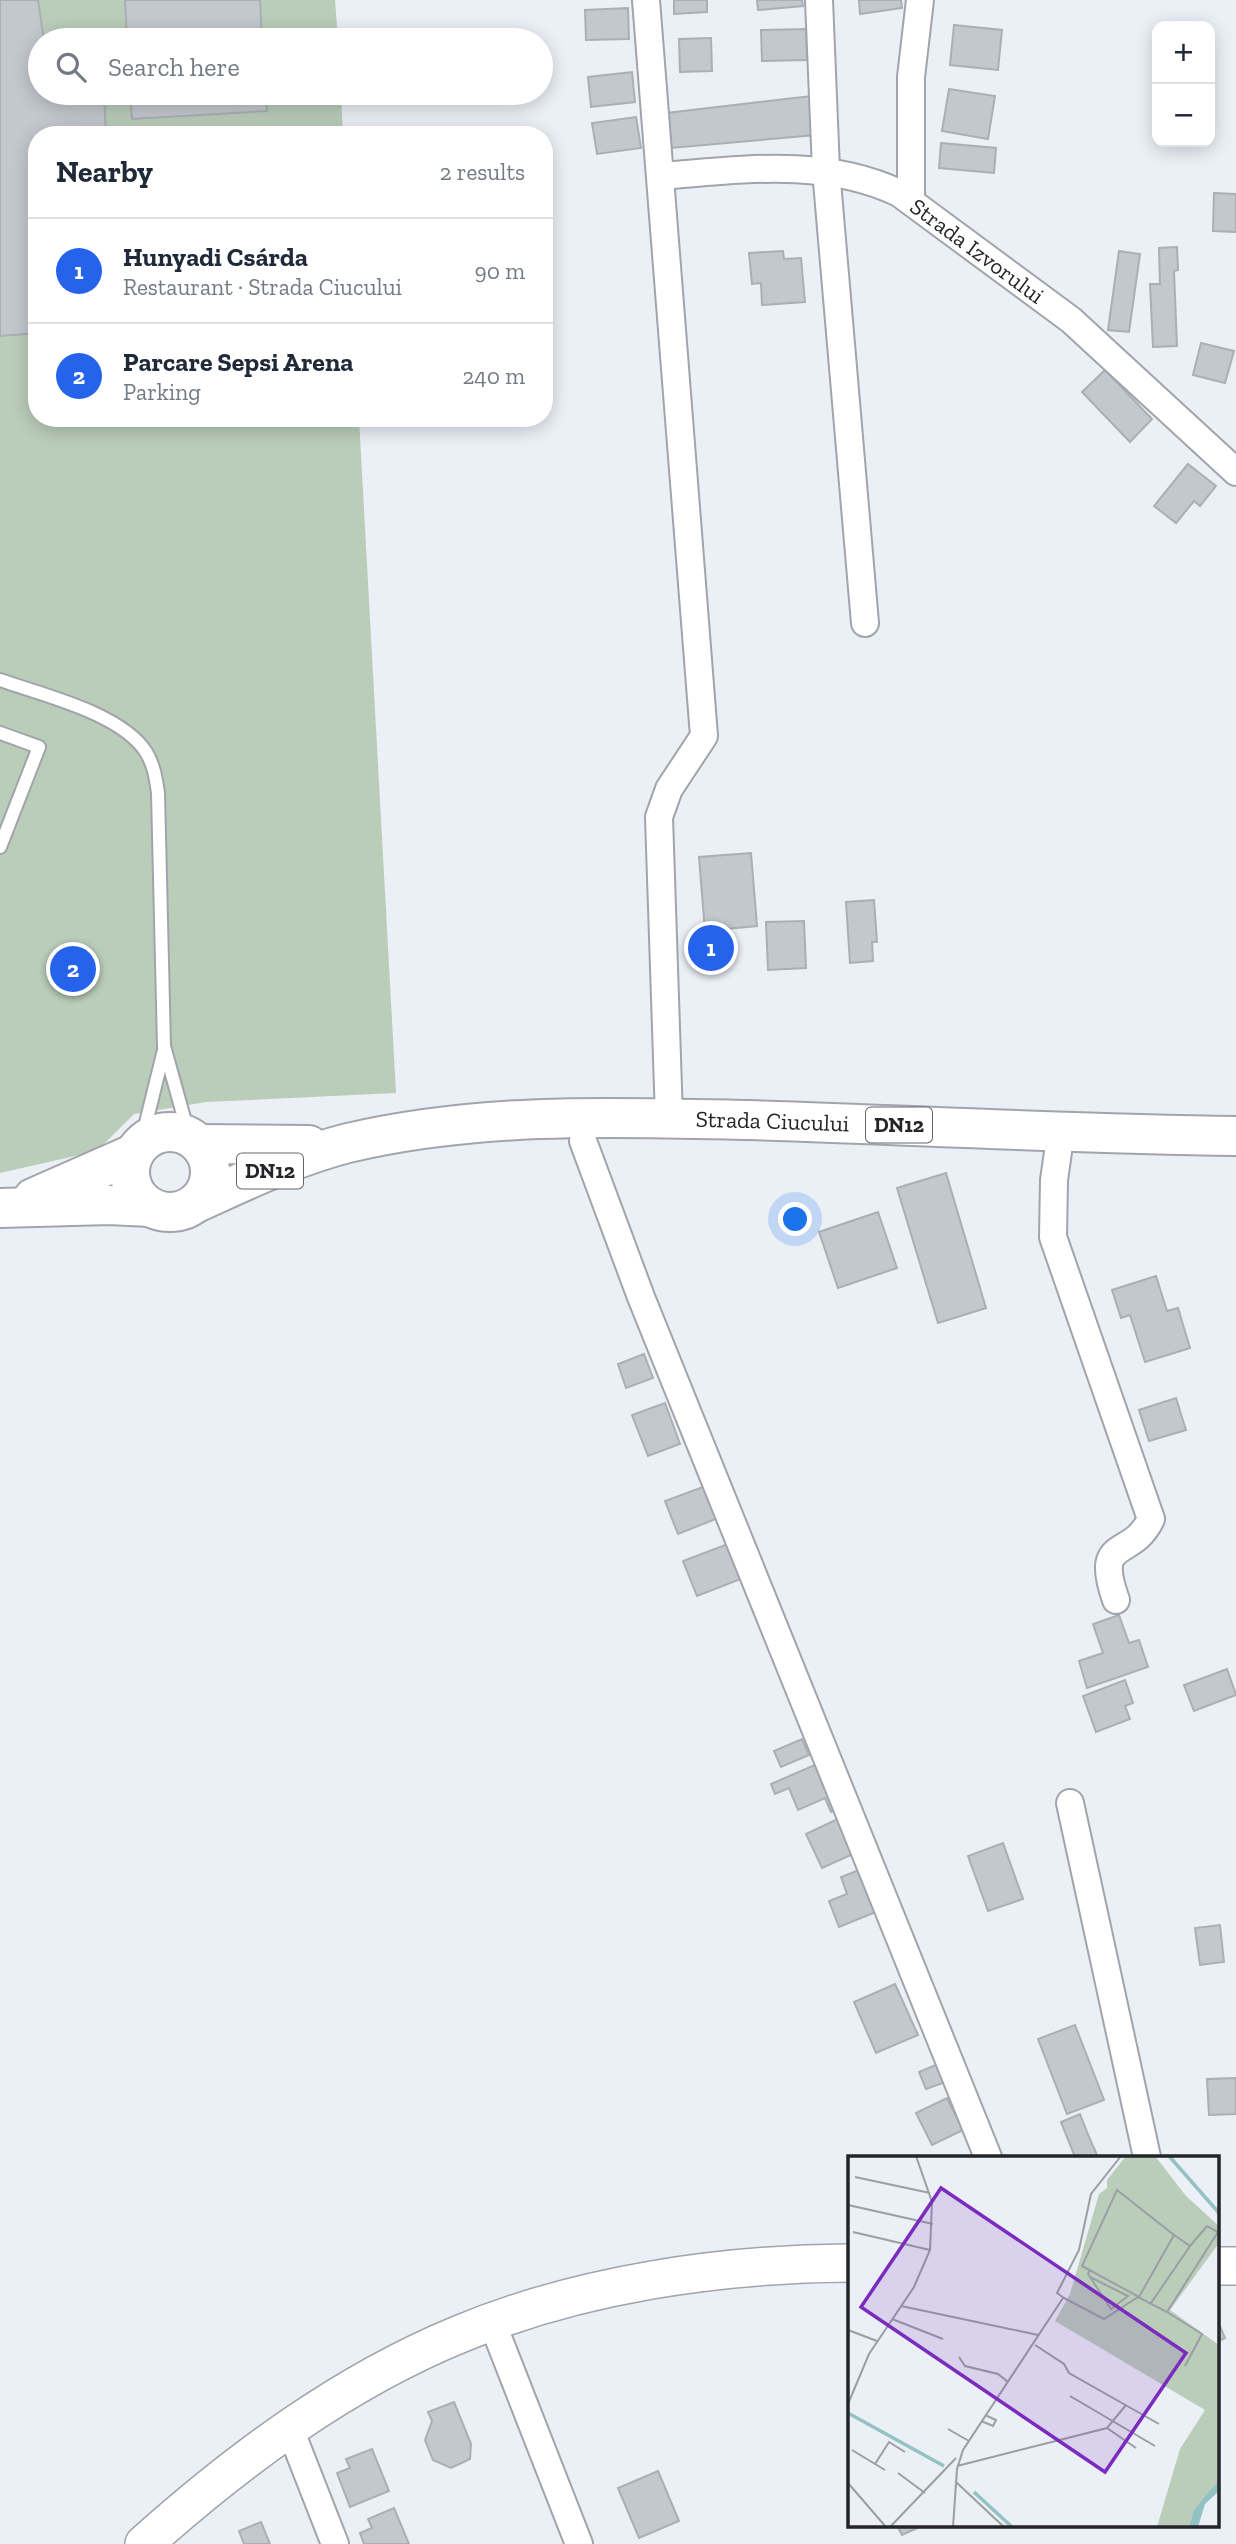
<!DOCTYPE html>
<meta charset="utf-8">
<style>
body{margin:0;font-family:"Zilla Slab",serif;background:#f2f2f3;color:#1f2937}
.controls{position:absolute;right:21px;top:21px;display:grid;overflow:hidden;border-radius:14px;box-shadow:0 4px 18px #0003}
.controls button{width:63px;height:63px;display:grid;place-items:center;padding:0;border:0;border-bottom:2px solid #e0e1e3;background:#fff;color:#1f2937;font:35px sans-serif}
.you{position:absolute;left:796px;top:1220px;width:24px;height:24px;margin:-18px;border:5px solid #fff;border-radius:50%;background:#1a73e8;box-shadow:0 0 0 10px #1a73e833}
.badge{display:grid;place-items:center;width:46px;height:46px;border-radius:50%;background:#2563eb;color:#fff;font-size:23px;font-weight:700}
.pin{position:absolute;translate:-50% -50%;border:4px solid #fff;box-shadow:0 2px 7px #0006}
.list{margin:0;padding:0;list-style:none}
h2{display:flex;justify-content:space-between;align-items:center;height:91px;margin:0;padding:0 28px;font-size:30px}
h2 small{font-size:23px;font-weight:400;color:#747a83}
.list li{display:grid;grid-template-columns:46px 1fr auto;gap:21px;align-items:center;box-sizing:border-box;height:105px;padding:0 28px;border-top:2px solid #e0e1e3}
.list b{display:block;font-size:26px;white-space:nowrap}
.list p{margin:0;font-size:23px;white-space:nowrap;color:#747a83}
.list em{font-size:23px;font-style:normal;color:#747a83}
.icon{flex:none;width:38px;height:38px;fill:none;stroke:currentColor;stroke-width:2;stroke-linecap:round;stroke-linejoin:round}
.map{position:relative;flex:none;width:1236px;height:2544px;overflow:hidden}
.search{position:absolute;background:#fff;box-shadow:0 4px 18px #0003;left:28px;top:28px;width:525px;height:77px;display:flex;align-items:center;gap:18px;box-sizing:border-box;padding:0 24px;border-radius:38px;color:#747a83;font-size:26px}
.panel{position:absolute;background:#fff;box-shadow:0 4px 18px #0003;left:28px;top:126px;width:525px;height:301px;border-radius:28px}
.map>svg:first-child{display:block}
.green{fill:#bacdb9}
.building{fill:#c3c8ce;stroke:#aaafb5;stroke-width:2}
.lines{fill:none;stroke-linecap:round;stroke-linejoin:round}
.lane-casing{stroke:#a1a5ab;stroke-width:16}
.street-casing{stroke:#a1a5ab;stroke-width:30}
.secondary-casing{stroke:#a1a5ab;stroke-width:40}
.primary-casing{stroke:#a1a5ab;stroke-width:42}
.lane{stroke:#fff;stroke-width:12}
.street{stroke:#fff;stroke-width:26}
.secondary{stroke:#fff;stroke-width:37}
.primary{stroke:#fff;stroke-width:38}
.labels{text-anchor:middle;stroke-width:5;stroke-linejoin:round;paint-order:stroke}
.shield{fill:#fff;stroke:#666668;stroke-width:2}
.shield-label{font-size:21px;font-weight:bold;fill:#242528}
.street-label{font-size:23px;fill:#242528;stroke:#fff}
.inset-river{fill:none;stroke:#94c2c3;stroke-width:3.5}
.inset-road{fill:none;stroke:#9b9ea4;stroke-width:2}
.view{fill:#7b2cbf;fill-opacity:0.15;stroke:#7b2cbf;stroke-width:3.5}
.inset-edge{fill:none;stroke:#242528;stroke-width:3.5}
</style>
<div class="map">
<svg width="1236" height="2544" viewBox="0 0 1236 2544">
<rect width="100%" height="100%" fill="#ebeff6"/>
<!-- green -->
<path class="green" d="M 0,0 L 335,0 L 338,40 L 40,40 L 40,93 L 341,93 L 343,135 L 37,135 L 37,418 L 359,418 L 396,1093 L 206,1102 L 134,1114 L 97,1151 L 0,1173 Z"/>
<!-- building -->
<g class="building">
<path d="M 0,0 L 38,0 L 44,40 L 40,40 L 40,93 L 104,93 L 106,135 L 37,135 L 37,333 L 0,336 Z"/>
<path d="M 125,0 L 260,0 L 262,40 L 127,40 Z"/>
<path d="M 674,0 L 707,0 L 707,12 L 674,14 Z"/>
<path d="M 757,0 L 802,0 L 803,6 L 758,10 Z"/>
<path d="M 859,0 L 901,0 L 902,8 L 860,14 Z"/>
<path d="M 628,8 L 629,39 L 586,40 L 585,10 Z"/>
<path d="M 954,25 L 1002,30 L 998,70 L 950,65 Z"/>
<path d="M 806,29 L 807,60 L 762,61 L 761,30 Z"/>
<path d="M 711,38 L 712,71 L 680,72 L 679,39 Z"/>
<path d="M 632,72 L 635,102 L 591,107 L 588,77 Z"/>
<path d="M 949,89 L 995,96 L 988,139 L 942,131 Z"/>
<path d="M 130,93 L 265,93 L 267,111 L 132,119 Z"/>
<path d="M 811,96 L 816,135 L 671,148 L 667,113 Z"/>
<path d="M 636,117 L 641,148 L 597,154 L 592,123 Z"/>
<path d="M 941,143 L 996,148 L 994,173 L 939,168 Z"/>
<path d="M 1214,193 L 1236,194 L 1236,232 L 1213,231 Z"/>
<path d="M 1177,247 L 1178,270 L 1174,271 L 1177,346 L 1153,347 L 1150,284 L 1160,284 L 1159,248 Z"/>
<path d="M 783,251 L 784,259 L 801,258 L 805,302 L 762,305 L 761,283 L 752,284 L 749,253 Z"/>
<path d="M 1119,251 L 1140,254 L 1129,332 L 1108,330 Z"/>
<path d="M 1201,343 L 1234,351 L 1225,383 L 1193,375 Z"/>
<path d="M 1105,370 L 1152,419 L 1130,442 L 1082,392 Z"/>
<path d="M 1188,464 L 1216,486 L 1200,506 L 1194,501 L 1176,523 L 1154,506 Z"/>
<path d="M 751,853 L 757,926 L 705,931 L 699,857 Z"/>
<path d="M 874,900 L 877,942 L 872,942 L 873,961 L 850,963 L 846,902 Z"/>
<path d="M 804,921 L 806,968 L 768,970 L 766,922 Z"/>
<path d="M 946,1173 L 986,1308 L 938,1323 L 897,1188 Z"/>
<path d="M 878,1212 L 897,1268 L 838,1288 L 819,1232 Z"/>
<path d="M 1156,1276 L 1167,1311 L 1178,1308 L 1190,1348 L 1145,1362 L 1130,1315 L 1121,1318 L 1112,1290 Z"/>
<path d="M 644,1354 L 653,1378 L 626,1388 L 618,1364 Z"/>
<path d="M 1176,1398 L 1186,1430 L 1149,1441 L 1139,1410 Z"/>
<path d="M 665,1403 L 680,1444 L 648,1456 L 632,1415 Z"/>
<path d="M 711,1484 L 723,1516 L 678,1534 L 665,1501 Z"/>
<path d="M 733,1542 L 746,1577 L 697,1596 L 683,1561 Z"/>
<path d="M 1119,1615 L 1129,1643 L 1139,1640 L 1148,1667 L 1087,1688 L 1079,1661 L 1103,1653 L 1093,1624 Z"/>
<path d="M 1227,1669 L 1236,1695 L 1194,1711 L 1184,1685 Z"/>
<path d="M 1125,1680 L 1133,1703 L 1125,1706 L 1130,1719 L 1096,1732 L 1083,1696 Z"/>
<path d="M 802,1739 L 809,1755 L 781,1767 L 774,1751 Z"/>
<path d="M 824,1761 L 844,1806 L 831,1812 L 825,1798 L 798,1810 L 789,1788 L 775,1794 L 771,1784 Z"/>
<path d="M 846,1815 L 862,1850 L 822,1868 L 806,1834 Z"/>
<path d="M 1003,1843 L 1023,1899 L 988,1911 L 968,1856 Z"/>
<path d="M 864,1868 L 881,1910 L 839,1927 L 829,1901 L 847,1894 L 841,1877 Z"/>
<path d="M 1220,1925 L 1224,1962 L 1200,1965 L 1195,1928 Z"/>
<path d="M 895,1984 L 918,2035 L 876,2053 L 854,2002 Z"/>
<path d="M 1075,2025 L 1104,2100 L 1067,2114 L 1038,2039 Z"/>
<path d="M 938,2064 L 946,2082 L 926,2089 L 919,2072 Z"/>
<path d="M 1236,2078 L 1236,2114 L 1209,2115 L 1207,2079 Z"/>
<path d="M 947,2098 L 963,2130 L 932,2145 L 916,2113 Z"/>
<path d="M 1080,2114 L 1089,2137 L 1098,2157 L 1075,2157 L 1061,2122 Z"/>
<path d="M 1217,2319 L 1225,2338 L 1217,2342 Z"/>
<path d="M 454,2402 L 471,2444 L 470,2459 L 451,2468 L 433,2460 L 425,2440 L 432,2421 L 428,2412 Z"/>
<path d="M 372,2449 L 389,2491 L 350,2507 L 337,2473 L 350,2468 L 346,2459 Z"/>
<path d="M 658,2471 L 679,2521 L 639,2538 L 618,2488 Z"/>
<path d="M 394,2508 L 409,2544 L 364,2544 L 360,2533 L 372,2528 L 368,2519 Z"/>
<path d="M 261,2522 L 270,2544 L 244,2544 L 239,2531 Z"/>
<path d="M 897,2525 L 924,2525 L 902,2535 Z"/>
</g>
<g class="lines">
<defs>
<g id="lane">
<path d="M 0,680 C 42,695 121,713 146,752 C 154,765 156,779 158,793 L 164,1046 L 189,1136"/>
<path d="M 0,733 L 39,747 L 0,847"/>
<path d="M 141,1143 L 164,1050"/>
</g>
<g id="street">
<path d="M 646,0 L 704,736 L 669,789 L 659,817 L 669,1118"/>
<path d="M 819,0 L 826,170 L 865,623"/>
<path id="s1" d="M 660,176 C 740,170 824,157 899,193 L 1071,320 L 1236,472"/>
<path d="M 911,201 L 911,77 L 920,0"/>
<path d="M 1061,1131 L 1054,1180 L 1053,1237 L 1151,1519 C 1131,1561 1093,1535 1116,1600"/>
<path d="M 583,1141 L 641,1297 L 988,2157"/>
<path d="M 1070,1803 L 1147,2157"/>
<path d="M 492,2322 L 579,2544"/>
<path d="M 290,2429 L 335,2544"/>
</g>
<g id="secondary">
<path d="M 1217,2266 L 1236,2266"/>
<path d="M 144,2544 C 238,2460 343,2382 460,2334 C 581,2284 719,2264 849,2263"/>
</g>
<g id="primary">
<circle cx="170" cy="1172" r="40"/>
<path d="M 199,1144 L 309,1145"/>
<path d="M 33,1198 L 133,1154"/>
<path id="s2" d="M 196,1203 C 245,1181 296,1156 348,1143 C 480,1112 615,1117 749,1120 C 911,1125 1074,1134 1236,1136"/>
<path d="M 0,1208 L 109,1205 L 150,1207"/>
</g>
</defs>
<!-- lane casing -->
<use href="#lane" class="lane-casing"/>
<!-- street casing -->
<use href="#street" class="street-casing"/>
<!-- secondary casing -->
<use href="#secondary" class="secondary-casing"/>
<!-- primary casing -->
<use href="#primary" class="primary-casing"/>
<!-- lane -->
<use href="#lane" class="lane"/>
<!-- street -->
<use href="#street" class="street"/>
<!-- secondary -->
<use href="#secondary" class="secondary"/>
<!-- primary -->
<use href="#primary" class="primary"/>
</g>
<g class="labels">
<!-- shield labels -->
<g class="shield">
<rect x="866" y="1107.5" width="66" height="35" rx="5"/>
<rect x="237" y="1153.5" width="66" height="35" rx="5"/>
</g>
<g class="shield-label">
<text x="899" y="1132">DN12</text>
<text x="270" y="1178">DN12</text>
</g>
<!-- street labels -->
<g class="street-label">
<text dy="8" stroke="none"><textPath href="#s1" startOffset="340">Strada Izvorului</textPath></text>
<text dy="8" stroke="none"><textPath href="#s2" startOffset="590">Strada Ciucului</textPath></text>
</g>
</g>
<!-- overview -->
<g transform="translate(848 2156)">
<rect width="371" height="371" fill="#ebeff6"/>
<path d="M 278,0 L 307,0 L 338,40 L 371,70 L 371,87 L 322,154 L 371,189 L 371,324 L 346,353 L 341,371 L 309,371 L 332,293 L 357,254 L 207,165 L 222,138 L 251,38 L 259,32 L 259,24 Z" fill="#bacdb9"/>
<path d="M 371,324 L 371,335 L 357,348 L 350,371 L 341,371 L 346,353 Z" fill="#94c2c3"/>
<path class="inset-river" d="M 321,0 L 371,57M 0,257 L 96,310M 126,336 L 164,371"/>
<path class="inset-road" d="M 7,21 L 82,37M 269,34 L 326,79 L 291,141 L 234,110 ZM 0,49 L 85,68M 5,76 L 82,94M 242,121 L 280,140 L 263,153 L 240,118 L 242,114M 216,142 L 256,163 L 290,141 L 319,156 L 354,178 L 337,210M 216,142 L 209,137 L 231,94 L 243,38 L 273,0M 303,147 L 342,90 L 326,79M 53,150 L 190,179M 319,156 L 370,76 L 359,70 L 342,90M 44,163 L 95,183M 0,174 L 29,185M 187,189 L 216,208 L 221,217 L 311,268M 111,201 L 117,210 L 150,218 L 160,226M 222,240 L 307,290M 0,248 L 21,198 L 66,131 L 82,94 L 84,46 L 68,0M 133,265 L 145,270 L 148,264 L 137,259M 259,272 L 288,292M 100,273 L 121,285M 4,294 L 37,314M 27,308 L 41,286 L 57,296M 109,310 L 259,272 L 278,249M 50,317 L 77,337M 108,326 L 156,371M 0,327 L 38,371M 42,371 L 108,302M 105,371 L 109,313 L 115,294 L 215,142"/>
<path class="view" d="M 93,32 L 338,197 L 257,316 L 13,151 Z"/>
<rect width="371" height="371" class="inset-edge"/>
</g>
</svg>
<div class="controls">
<button>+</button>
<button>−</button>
</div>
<div class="you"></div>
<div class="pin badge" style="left:711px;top:948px">1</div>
<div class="pin badge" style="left:73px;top:969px">2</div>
<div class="search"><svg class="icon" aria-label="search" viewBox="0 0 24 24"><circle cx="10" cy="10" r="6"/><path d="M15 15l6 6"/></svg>Search here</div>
<section class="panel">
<h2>Nearby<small>2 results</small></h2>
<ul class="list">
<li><span class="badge">1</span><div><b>Hunyadi Csárda</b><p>Restaurant · Strada Ciucului</p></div><em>90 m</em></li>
<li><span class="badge">2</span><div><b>Parcare Sepsi Arena</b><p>Parking</p></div><em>240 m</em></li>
</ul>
</section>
</div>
